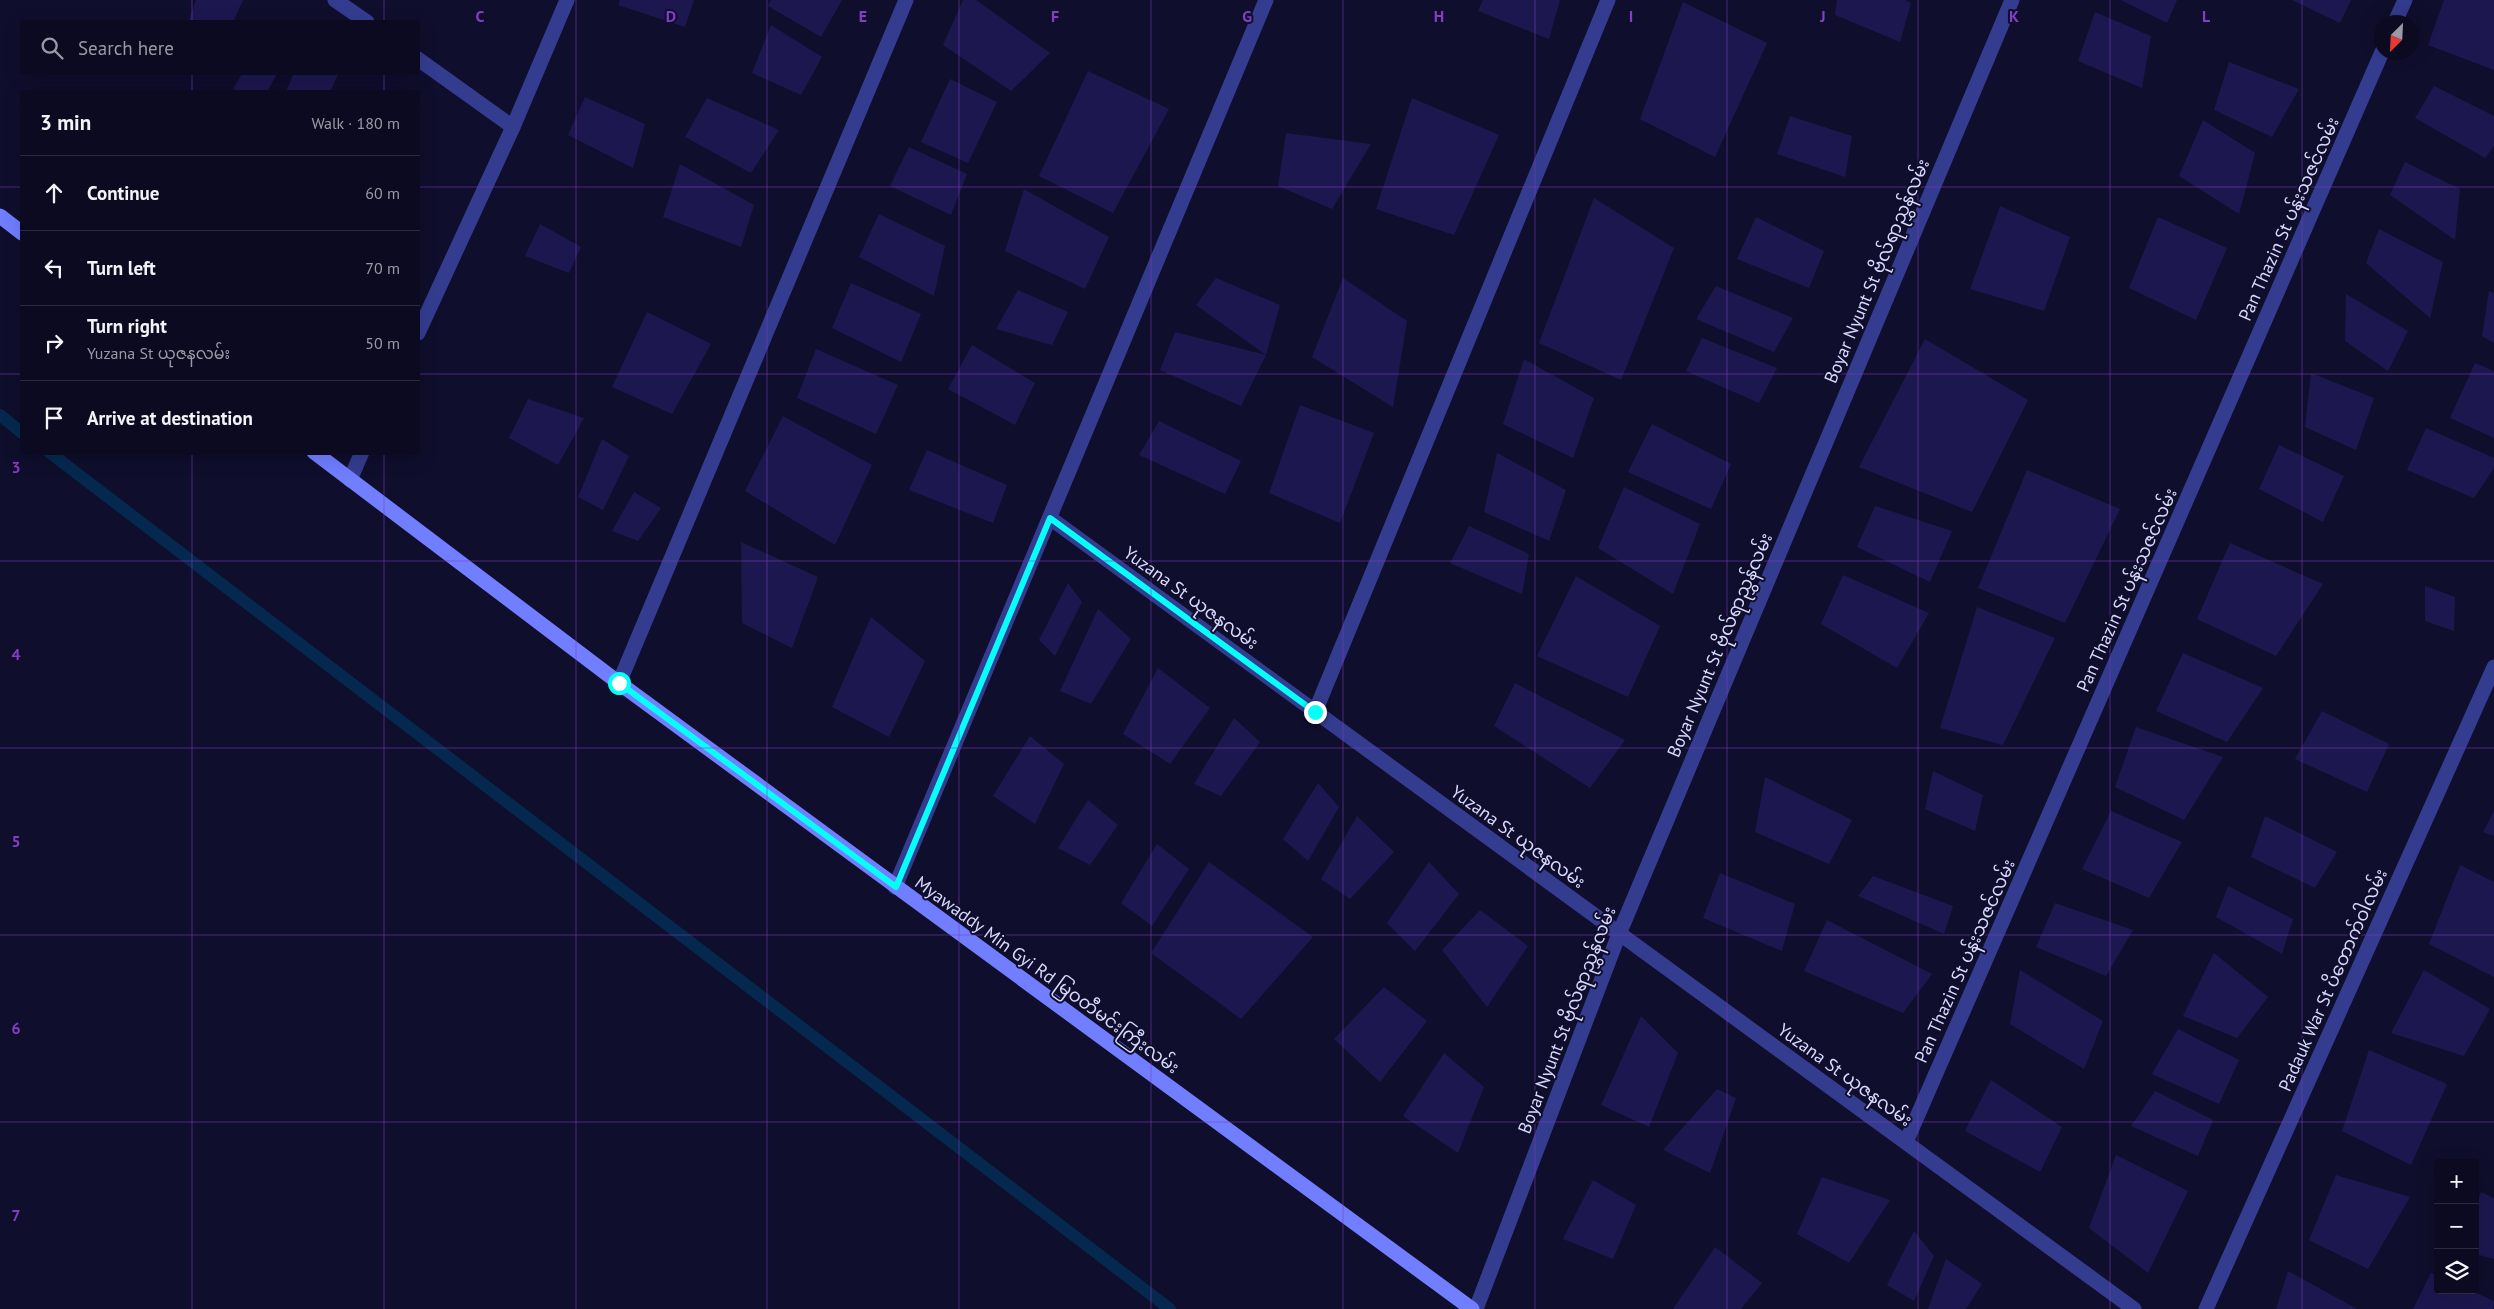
<!DOCTYPE html>
<meta charset="utf-8">
<style>
body{margin:0;font-family:"PT Sans","Noto Sans Myanmar",sans-serif;background:#19182e;color:#f1f3f6}
.controls{position:absolute;right:15px;bottom:15px;display:grid;overflow:hidden;border-radius:5px;box-shadow:0 5px 20px #0002}
.controls button{width:45px;height:45px;display:grid;place-items:center;padding:0;border:0;border-bottom:1px solid #2b2b3f;background:#0b0a21;color:#f1f3f6;font:25px sans-serif}
.compass{position:absolute;left:2374px;top:15px;width:45px;height:45px;border-radius:50%;background:#0b0a21;box-shadow:0 5px 20px #0002;rotate:204deg}
.stop{position:absolute;width:15px;height:15px;margin:-11px;border:4px solid #05fff8;border-radius:50%;background:#fff}
.stop.end{background:#05fff8;border-color:#fff;box-shadow:0 1px 5px #0008}
.list{margin:0;padding:0;list-style:none}
h2{display:flex;justify-content:space-between;align-items:center;height:65px;margin:0;padding:0 20px;font-size:21px}
h2 small{font-size:16px;font-weight:400;color:#9a9aa5}
.list li{display:grid;grid-template-columns:32px 1fr auto;gap:15px;align-items:center;box-sizing:border-box;height:75px;padding:0 20px;border-top:1px solid #2b2b3f}
.list b{display:block;font-size:19px;white-space:nowrap}
.list p{margin:0;font-size:16px;white-space:nowrap;color:#9a9aa5}
.list em{font-size:16px;font-style:normal;color:#9a9aa5}
.icon{flex:none;width:28px;height:28px;fill:none;stroke:currentColor;stroke-width:2;stroke-linecap:round;stroke-linejoin:round}
.map{position:relative;flex:none;width:2494px;height:1309px;overflow:hidden}
.search{position:absolute;background:#0b0a21;box-shadow:0 5px 20px #0002;left:20px;top:20px;width:400px;height:55px;display:flex;align-items:center;gap:12px;box-sizing:border-box;padding:0 18px;border-radius:5px;color:#9a9aa5;font-size:19px}
.panel{position:absolute;background:#0b0a21;box-shadow:0 5px 20px #0002;left:20px;top:90px;width:400px;height:365px;border-radius:5px}
.map>svg:first-child{display:block}
.lines{fill:none;stroke-linecap:round;stroke-linejoin:round}
.stream{stroke:#05294e;stroke-width:12}
.building{fill:#1c184f}
.street{stroke:#343c90;stroke-width:15}
.secondary{stroke:#707eff;stroke-width:15}
.route{stroke:#05fff8;stroke-width:6}
.grid{fill:none;stroke:#843dc5;stroke-width:1;stroke-opacity:0.55}
.labels{text-anchor:middle;stroke-width:4;stroke-linejoin:round;paint-order:stroke}
.street-label{font-size:18px;fill:#d9d9ff;stroke:#0f0e2c}
.grid-label{font-size:16px;text-anchor:middle;font-weight:bold;fill:#843dc5;stroke:#0f0e2c;stroke-width:4;stroke-linejoin:round;paint-order:stroke}
</style>
<div class="map">
<svg width="2494" height="1309" viewBox="0 0 2494 1309">
<rect width="100%" height="100%" fill="#0f0e2c"/>
<g class="lines">
<!-- stream -->
<g class="stream">
<path d="M 0,415 L 22,433"/>
<path d="M 49,452 L 1170,1309"/>
</g>
</g>
<!-- building -->
<g class="building">
<path d="M 196,0 L 243,0 L 233,22 L 188,22 Z"/>
<path d="M 620,0 L 694,0 L 685,27 L 618,5 Z"/>
<path d="M 771,0 L 842,0 L 821,37 L 768,6 Z"/>
<path d="M 963,0 L 976,0 L 1050,53 L 1011,91 L 943,45 Z"/>
<path d="M 1483,0 L 1560,0 L 1549,39 L 1478,11 Z"/>
<path d="M 1837,0 L 1905,0 L 1911,3 L 1900,42 L 1835,15 Z"/>
<path d="M 2121,0 L 2177,0 L 2167,23 Z"/>
<path d="M 2292,0 L 2351,0 L 2340,23 Z"/>
<path d="M 2444,0 L 2494,0 L 2494,70 L 2428,45 Z"/>
<path d="M 1683,2 L 1767,43 L 1715,157 L 1640,119 Z"/>
<path d="M 2095,12 L 2151,36 L 2142,88 L 2078,61 Z"/>
<path d="M 771,25 L 822,57 L 801,95 L 752,73 Z"/>
<path d="M 2229,62 L 2299,89 L 2272,137 L 2214,110 Z"/>
<path d="M 1088,71 L 1169,109 L 1113,213 L 1039,176 Z"/>
<path d="M 243,72 L 278,72 L 267,92 L 242,92 L 233,89 Z"/>
<path d="M 294,72 L 339,72 L 330,92 L 286,92 Z"/>
<path d="M 950,79 L 997,102 L 968,163 L 921,142 Z"/>
<path d="M 2434,86 L 2494,116 L 2494,146 L 2485,158 L 2415,118 Z"/>
<path d="M 585,97 L 645,124 L 633,168 L 568,135 Z"/>
<path d="M 707,98 L 779,130 L 751,173 L 685,137 Z"/>
<path d="M 1412,98 L 1499,135 L 1454,235 L 1376,209 Z"/>
<path d="M 1790,116 L 1852,136 L 1845,177 L 1777,154 Z"/>
<path d="M 2203,120 L 2255,153 L 2239,214 L 2179,176 Z"/>
<path d="M 1286,133 L 1371,144 L 1332,209 L 1278,186 Z"/>
<path d="M 909,147 L 967,174 L 951,215 L 890,186 Z"/>
<path d="M 2405,162 L 2460,189 L 2455,240 L 2390,195 Z"/>
<path d="M 680,164 L 754,205 L 741,247 L 663,217 Z"/>
<path d="M 1024,189 L 1109,237 L 1085,289 L 1005,251 Z"/>
<path d="M 1594,198 L 1674,248 L 1621,380 L 1539,343 Z"/>
<path d="M 2000,206 L 2070,237 L 2044,311 L 1970,289 Z"/>
<path d="M 879,214 L 945,246 L 934,296 L 859,257 Z"/>
<path d="M 1756,217 L 1824,251 L 1809,288 L 1737,259 Z"/>
<path d="M 2158,217 L 2227,248 L 2196,320 L 2129,288 Z"/>
<path d="M 540,224 L 581,247 L 569,273 L 525,256 Z"/>
<path d="M 2379,229 L 2443,262 L 2430,318 L 2366,263 Z"/>
<path d="M 1216,278 L 1280,305 L 1266,355 L 1241,406 L 1160,370 L 1175,332 L 1266,355 L 1196,305 Z"/>
<path d="M 1343,278 L 1407,321 L 1393,407 L 1312,357 Z"/>
<path d="M 851,283 L 921,314 L 901,362 L 832,328 Z"/>
<path d="M 1716,286 L 1793,318 L 1774,352 L 1696,319 Z"/>
<path d="M 1018,290 L 1068,312 L 1052,345 L 996,329 Z"/>
<path d="M 2489,291 L 2494,293 L 2494,343 L 2482,336 Z"/>
<path d="M 2346,294 L 2408,331 L 2388,371 L 2345,341 Z"/>
<path d="M 647,312 L 711,344 L 672,414 L 612,387 Z"/>
<path d="M 1702,338 L 1777,368 L 1759,403 L 1686,371 Z"/>
<path d="M 1925,339 L 2028,400 L 1972,512 L 1859,467 Z"/>
<path d="M 972,345 L 1035,383 L 1015,425 L 948,389 Z"/>
<path d="M 816,349 L 898,385 L 876,434 L 797,398 Z"/>
<path d="M 1524,359 L 1594,398 L 1573,458 L 1503,424 Z"/>
<path d="M 2475,363 L 2494,371 L 2494,438 L 2450,418 Z"/>
<path d="M 2311,373 L 2374,398 L 2356,450 L 2305,427 Z"/>
<path d="M 528,399 L 584,418 L 558,465 L 509,438 Z"/>
<path d="M 1300,405 L 1374,433 L 1340,523 L 1269,493 Z"/>
<path d="M 783,416 L 872,465 L 835,545 L 745,491 Z"/>
<path d="M 1159,421 L 1241,461 L 1225,494 L 1139,455 Z"/>
<path d="M 1652,424 L 1731,464 L 1711,509 L 1628,472 Z"/>
<path d="M 2426,428 L 2494,458 L 2494,468 L 2474,498 L 2407,470 Z"/>
<path d="M 602,439 L 629,456 L 603,510 L 578,497 Z"/>
<path d="M 2279,445 L 2344,476 L 2323,522 L 2259,489 Z"/>
<path d="M 927,450 L 1007,485 L 993,523 L 909,490 Z"/>
<path d="M 1497,453 L 1566,490 L 1549,541 L 1484,512 Z"/>
<path d="M 2027,470 L 2120,509 L 2065,623 L 1978,588 Z"/>
<path d="M 1624,487 L 1700,524 L 1673,594 L 1598,548 Z"/>
<path d="M 634,492 L 661,508 L 638,541 L 612,531 Z"/>
<path d="M 1875,506 L 1952,531 L 1930,582 L 1857,547 Z"/>
<path d="M 1469,526 L 1529,554 L 1522,594 L 1450,563 Z"/>
<path d="M 741,542 L 818,577 L 792,648 L 742,623 Z"/>
<path d="M 2230,543 L 2323,584 L 2276,656 L 2197,619 Z"/>
<path d="M 1843,575 L 1929,613 L 1897,668 L 1821,624 Z"/>
<path d="M 1576,576 L 1660,626 L 1628,697 L 1537,656 Z"/>
<path d="M 1068,583 L 1082,602 L 1055,656 L 1039,640 Z"/>
<path d="M 2425,586 L 2455,597 L 2454,631 L 2425,621 Z"/>
<path d="M 1977,607 L 2055,638 L 2003,745 L 1940,728 Z"/>
<path d="M 1098,609 L 1131,639 L 1091,704 L 1060,691 Z"/>
<path d="M 871,617 L 925,661 L 889,737 L 832,707 Z"/>
<path d="M 2183,653 L 2263,688 L 2227,742 L 2156,711 Z"/>
<path d="M 1158,668 L 1210,708 L 1170,764 L 1123,734 Z"/>
<path d="M 1515,683 L 1625,740 L 1590,788 L 1494,726 Z"/>
<path d="M 2322,711 L 2389,744 L 2367,792 L 2295,759 Z"/>
<path d="M 1234,718 L 1260,742 L 1221,796 L 1194,784 Z"/>
<path d="M 2136,727 L 2223,757 L 2184,820 L 2115,787 Z"/>
<path d="M 1030,736 L 1064,764 L 1035,824 L 993,796 Z"/>
<path d="M 1933,771 L 1983,795 L 1975,831 L 1925,809 Z"/>
<path d="M 1765,777 L 1852,820 L 1829,864 L 1755,832 Z"/>
<path d="M 1318,783 L 1339,807 L 1308,861 L 1283,839 Z"/>
<path d="M 1088,800 L 1118,825 L 1090,865 L 1058,848 Z"/>
<path d="M 2111,811 L 2182,842 L 2149,898 L 2082,869 Z"/>
<path d="M 2494,811 L 2494,836 L 2483,832 Z"/>
<path d="M 1357,816 L 1394,852 L 1350,899 L 1321,879 Z"/>
<path d="M 2265,816 L 2337,852 L 2315,888 L 2251,857 Z"/>
<path d="M 1157,844 L 1189,869 L 1152,926 L 1121,903 Z"/>
<path d="M 1209,862 L 1313,937 L 1241,1019 L 1151,953 Z"/>
<path d="M 1429,862 L 1459,894 L 1415,951 L 1387,923 Z"/>
<path d="M 2460,865 L 2494,882 L 2494,977 L 2429,944 Z"/>
<path d="M 1720,873 L 1795,904 L 1782,951 L 1703,918 Z"/>
<path d="M 1873,876 L 1953,906 L 1944,934 L 1858,896 Z"/>
<path d="M 2228,886 L 2293,919 L 2282,954 L 2216,917 Z"/>
<path d="M 2055,903 L 2133,930 L 2106,976 L 2036,947 Z"/>
<path d="M 1480,910 L 1528,946 L 1487,1007 L 1442,950 Z"/>
<path d="M 1827,920 L 1932,974 L 1903,1013 L 1804,971 Z"/>
<path d="M 2214,953 L 2268,997 L 2237,1038 L 2183,1016 Z"/>
<path d="M 2020,970 L 2103,1021 L 2084,1069 L 2010,1024 Z"/>
<path d="M 2424,970 L 2490,1009 L 2464,1056 L 2391,1033 Z"/>
<path d="M 1384,987 L 1427,1021 L 1380,1082 L 1334,1039 Z"/>
<path d="M 1641,1016 L 1678,1053 L 1649,1127 L 1601,1105 Z"/>
<path d="M 2178,1029 L 2239,1060 L 2219,1104 L 2152,1074 Z"/>
<path d="M 2369,1050 L 2447,1084 L 2411,1165 L 2342,1131 Z"/>
<path d="M 1444,1053 L 1484,1087 L 1458,1153 L 1403,1116 Z"/>
<path d="M 1991,1080 L 2062,1127 L 2040,1172 L 1965,1131 Z"/>
<path d="M 1717,1089 L 1736,1098 L 1710,1173 L 1663,1150 Z"/>
<path d="M 2155,1091 L 2213,1120 L 2198,1156 L 2131,1126 Z"/>
<path d="M 2116,1155 L 2188,1191 L 2148,1273 L 2089,1228 Z"/>
<path d="M 2336,1175 L 2410,1197 L 2368,1269 L 2309,1240 Z"/>
<path d="M 1822,1177 L 1890,1200 L 1849,1263 L 1797,1234 Z"/>
<path d="M 1593,1180 L 1636,1205 L 1613,1259 L 1563,1239 Z"/>
<path d="M 2481,1192 L 2494,1198 L 2494,1259 L 2475,1254 L 2475,1207 Z"/>
<path d="M 1914,1231 L 1934,1256 L 1914,1301 L 1887,1285 Z"/>
<path d="M 1715,1247 L 1762,1283 L 1741,1309 L 1673,1309 Z"/>
<path d="M 1946,1259 L 1982,1284 L 1966,1309 L 1928,1309 Z"/>
<path d="M 2288,1271 L 2357,1309 L 2276,1309 Z"/>
<path d="M 2431,1273 L 2438,1276 L 2438,1290 L 2470,1290 L 2494,1301 L 2493,1309 L 2413,1309 Z"/>
</g>
<g class="lines">
<!-- street -->
<g class="street">
<path d="M 335,0 L 367,22"/>
<path d="M 2395,22 L 2405,0"/>
<path d="M 418,59 L 513,127"/>
<path d="M 418,333 L 513,127 L 567,0"/>
<path d="M 350,480 L 362,452"/>
<path d="M 1050,518 L 2134,1309"/>
<path d="M 619,683 L 906,0"/>
<path d="M 1315,712 L 1608,0"/>
<path d="M 895,887 L 1266,0"/>
<path d="M 1906,1142 L 2382,52"/>
<path d="M 1476,1309 L 1619,934 L 2012,0"/>
<path d="M 2206,1309 L 2494,667"/>
</g>
<!-- secondary -->
<g class="secondary">
<path d="M 0,216 L 22,233"/>
<path d="M 314,452 L 619,683 L 1472,1309"/>
</g>
</g>
<g class="lines">
<!-- route -->
<path class="route" d="M 619,683 L 896,887 L 1050,518 L 1315,712"/>
</g>
<!-- grid -->
<path class="grid" d="M 192,0 L 192,22M 384,0 L 384,22M 576,0 L 576,1309M 767,0 L 767,1309M 959,0 L 959,1309M 1151,0 L 1151,1309M 1343,0 L 1343,1309M 1535,0 L 1535,1309M 1727,0 L 1727,1309M 1918,0 L 1918,1309M 2110,0 L 2110,1309M 2302,0 L 2302,1309M 192,72 L 192,92M 384,72 L 384,92M 0,187 L 22,187M 418,187 L 2494,187M 0,374 L 22,374M 418,374 L 2494,374M 192,452 L 192,1309M 384,452 L 384,1309M 0,561 L 2494,561M 0,748 L 2494,748M 0,935 L 2494,935M 0,1122 L 2494,1122"/>
<g class="labels">
<!-- street labels -->
<g class="street-label">
<text transform="translate(2289 219) rotate(-66)" y="6">Pan Thazin St ပန်းသဇင်လမ်း</text>
<text transform="translate(1877 271) rotate(-67)" y="6">Boyar Nyunt St ဗိုလ်ရာညွှန်လမ်း</text>
<text transform="translate(2127 590) rotate(-66)" y="6">Pan Thazin St ပန်းသဇင်လမ်း</text>
<text transform="translate(1191 598) rotate(36)" y="6">Yuzana St ယုဇနလမ်း</text>
<text transform="translate(1720 645) rotate(-67)" y="6">Boyar Nyunt St ဗိုလ်ရာညွှန်လမ်း</text>
<text transform="translate(1518 837) rotate(36)" y="6">Yuzana St ယုဇနလမ်း</text>
<text transform="translate(1965 961) rotate(-66)" y="6">Pan Thazin St ပန်းသဇင်လမ်း</text>
<text transform="translate(1047 975) rotate(36)" y="6">Myawaddy Min Gyi Rd မြဝတီမင်းကြီးလမ်း</text>
<text transform="translate(2333 980) rotate(-66)" y="6">Padauk War St ပိတောက်ဝါလမ်း</text>
<text transform="translate(1567 1020) rotate(-69)" y="6">Boyar Nyunt St ဗိုလ်ရာညွှန်လမ်း</text>
<text transform="translate(1845 1075) rotate(36)" y="6">Yuzana St ယုဇနလမ်း</text>
</g>
</g>
<g class="grid-label">
<text x="480" y="22">C</text>
<text x="671" y="22">D</text>
<text x="863" y="22">E</text>
<text x="1055" y="22">F</text>
<text x="1247" y="22">G</text>
<text x="1439" y="22">H</text>
<text x="1631" y="22">I</text>
<text x="1823" y="22">J</text>
<text x="2014" y="22">K</text>
<text x="2206" y="22">L</text>
<text x="16" y="473">3</text>
<text x="16" y="660">4</text>
<text x="16" y="847">5</text>
<text x="16" y="1034">6</text>
<text x="16" y="1221">7</text>
</g>
</svg>
<div class="controls">
<button>+</button>
<button>−</button>
<button><svg class="icon" aria-label="layers" viewBox="0 0 24 24"><path d="M12 4l9 5-9 5-9-5zM3 14l9 5 9-5"/></svg></button>
</div>
<svg class="compass" viewBox="-18 -18 36 36"><path d="M0-13l5 13h-10z" fill="#e53935"/><path d="M0 13l5-13h-10z" fill="#9a9aa5"/></svg>
<div class="stop" style="left:619px;top:683px"></div>
<div class="stop end" style="left:1315px;top:712px"></div>
<div class="search"><svg class="icon" aria-label="search" viewBox="0 0 24 24"><circle cx="10" cy="10" r="6"/><path d="M15 15l6 6"/></svg>Search here</div>
<section class="panel">
<h2>3 min<small>Walk · 180 m</small></h2>
<ul class="list">
<li><svg class="icon" aria-label="ahead" viewBox="0 0 24 24"><path d="M12 20V5M6 11l6-6 6 6"/></svg><div><b>Continue</b></div><em>60 m</em></li>
<li><svg class="icon" aria-label="left" viewBox="0 0 24 24"><path d="M17 20v-9H6M10 6l-5 5 5 5"/></svg><div><b>Turn left</b></div><em>70 m</em></li>
<li><svg class="icon" aria-label="right" viewBox="0 0 24 24"><path d="M7 20v-9h11M14 6l5 5-5 5"/></svg><div><b>Turn right</b><p>Yuzana St ယုဇနလမ်း</p></div><em>50 m</em></li>
<li><svg class="icon" aria-label="arrive" viewBox="0 0 24 24"><path d="M6 21V4h12l-3 4 3 4H6"/></svg><div><b>Arrive at destination</b></div></li>
</ul>
</section>
</div>
